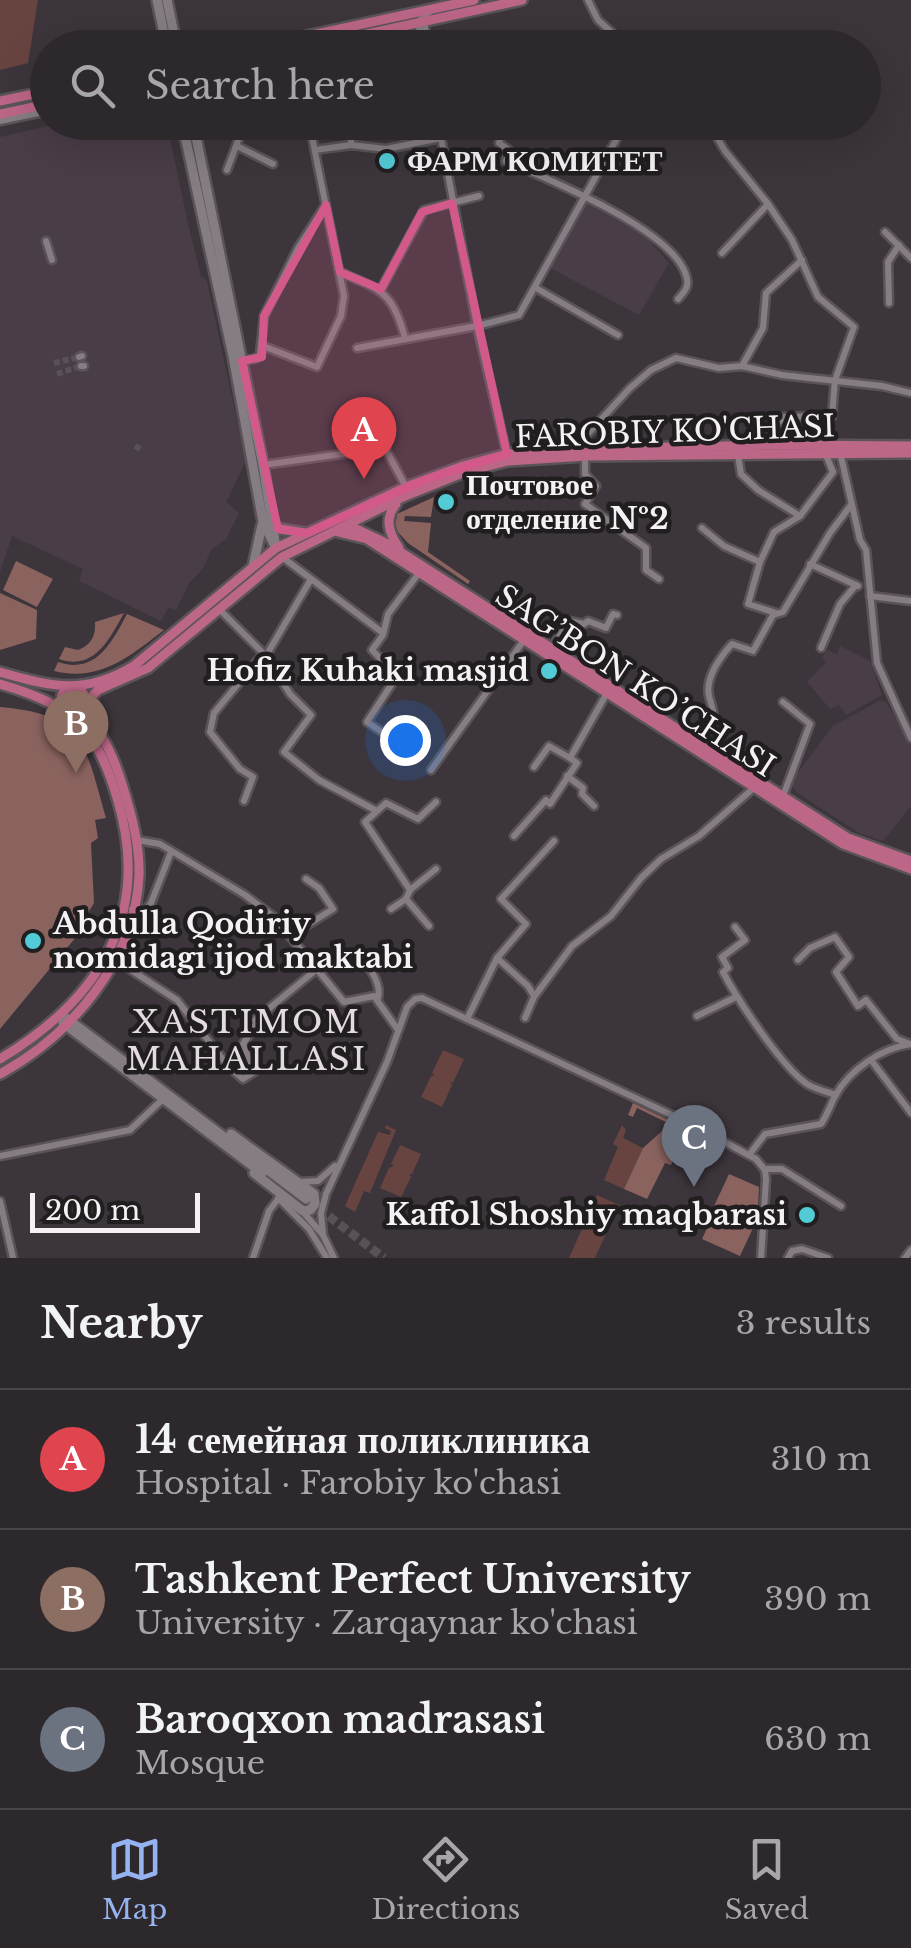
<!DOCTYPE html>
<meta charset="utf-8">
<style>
body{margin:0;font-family:"Libre Baskerville",serif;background:#353034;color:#f1f3f6}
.scale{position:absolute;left:30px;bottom:25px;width:170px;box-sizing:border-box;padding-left:10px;border:5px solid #f6f1f5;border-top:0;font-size:28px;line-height:35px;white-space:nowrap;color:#f6f1f5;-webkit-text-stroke:8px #211e20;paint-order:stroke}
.you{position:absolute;left:405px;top:740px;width:35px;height:35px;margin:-25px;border:8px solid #fff;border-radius:50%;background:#1a73e8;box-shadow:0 0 0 15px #1a73e833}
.badge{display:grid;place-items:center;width:65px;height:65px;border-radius:50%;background:#95b2f1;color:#fff;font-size:32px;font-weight:700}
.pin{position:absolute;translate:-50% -82px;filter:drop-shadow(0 2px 5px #0008)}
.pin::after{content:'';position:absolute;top:52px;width:35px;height:30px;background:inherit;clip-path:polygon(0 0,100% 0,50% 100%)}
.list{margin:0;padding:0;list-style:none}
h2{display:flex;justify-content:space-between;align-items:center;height:130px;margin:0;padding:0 40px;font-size:42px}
h2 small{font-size:32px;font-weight:400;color:#a7a6a9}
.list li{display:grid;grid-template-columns:65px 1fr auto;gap:30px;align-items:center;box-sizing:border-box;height:140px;padding:0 40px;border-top:2px solid #484448}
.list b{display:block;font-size:38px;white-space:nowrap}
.list p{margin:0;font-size:32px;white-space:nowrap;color:#a7a6a9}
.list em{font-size:32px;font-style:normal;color:#a7a6a9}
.icon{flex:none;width:55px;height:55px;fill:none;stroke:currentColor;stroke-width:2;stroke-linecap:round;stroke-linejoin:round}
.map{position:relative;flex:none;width:911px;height:1258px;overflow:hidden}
.search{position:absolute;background:#2d282c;box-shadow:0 10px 40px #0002;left:30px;right:30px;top:30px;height:110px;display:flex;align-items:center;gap:25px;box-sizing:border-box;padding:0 35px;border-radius:55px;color:#a7a6a9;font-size:38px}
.sheet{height:550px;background:#2d282c}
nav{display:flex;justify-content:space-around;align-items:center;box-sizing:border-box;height:140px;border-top:2px solid #484448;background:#2d282c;font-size:28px;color:#a7a6a9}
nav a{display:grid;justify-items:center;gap:5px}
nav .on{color:#95b2f1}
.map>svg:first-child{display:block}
.built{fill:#493d47}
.green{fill:#684441}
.forest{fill:#8a635f}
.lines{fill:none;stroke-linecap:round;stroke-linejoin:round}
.street-tunnel{stroke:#585157;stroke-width:6;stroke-dasharray:6 3;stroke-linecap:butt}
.secondary-tunnel{stroke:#585157;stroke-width:9;stroke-dasharray:9 4.5;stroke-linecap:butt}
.street-casing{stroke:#5a5459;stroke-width:11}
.secondary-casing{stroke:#5a5459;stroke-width:14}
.primary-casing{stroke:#5a5459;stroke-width:14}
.street{stroke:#857d83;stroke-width:6}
.secondary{stroke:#857d83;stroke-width:9}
.primary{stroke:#bc6688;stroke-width:9}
.marked{fill:#d25989;fill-opacity:0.2;stroke:#d25989;stroke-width:8;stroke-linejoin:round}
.poi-dot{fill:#52cbd7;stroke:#211e20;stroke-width:4}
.labels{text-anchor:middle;stroke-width:9;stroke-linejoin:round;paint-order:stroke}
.poi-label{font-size:30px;font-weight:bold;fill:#f6f1f5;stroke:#211e20;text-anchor:start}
.street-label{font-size:30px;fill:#f6f1f5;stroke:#211e20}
.neighbourhood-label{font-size:32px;letter-spacing:2.5px;fill:#e4dbe2;stroke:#211e20}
</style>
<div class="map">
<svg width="911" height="1258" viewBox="0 0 911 1258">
<rect width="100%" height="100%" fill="#3c353b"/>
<!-- built -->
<g class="built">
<path d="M 61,123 L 167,123 L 188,224 L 201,276 L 207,281 L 241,439 L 245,463 L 226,502 L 239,513 L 226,539 L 212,549 L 202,570 L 189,583 L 176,610 L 169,607 L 161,621 L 79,581 L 83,569 L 12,536 L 0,572 L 0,137 Z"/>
<path d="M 586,203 L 644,235 L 669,263 L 639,315 L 550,268 Z"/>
<path d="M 840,646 L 870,661 L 882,695 L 846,715 L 839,705 L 830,709 L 807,682 L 826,662 L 822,658 L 827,650 L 837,654 Z"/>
<path d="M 879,701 L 886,702 L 911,745 L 911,806 L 883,841 L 859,833 L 796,792 L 790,783 L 833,726 Z"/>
</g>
<!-- green -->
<g class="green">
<path d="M 0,0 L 38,0 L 28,63 L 0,70 Z"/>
<path d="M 443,1050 L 464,1059 L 453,1083 L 450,1082 L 452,1085 L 442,1107 L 421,1097 L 431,1076 L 435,1075 L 432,1073 Z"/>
<path d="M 386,1125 L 396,1130 L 370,1193 L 364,1191 L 355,1212 L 345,1206 L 378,1132 L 390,1135 L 391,1131 L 385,1128 Z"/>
<path d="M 622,1125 L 626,1130 L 623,1138 L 643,1148 L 624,1189 L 604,1180 L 618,1147 L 613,1144 Z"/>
<path d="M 400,1145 L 421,1154 L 412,1174 L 409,1174 L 411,1177 L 401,1197 L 380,1188 L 389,1168 L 394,1166 L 391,1164 Z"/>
<path d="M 597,1195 L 619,1205 L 595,1258 L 569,1258 Z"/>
</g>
<!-- forest -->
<g class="forest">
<path d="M 434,497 L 431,517 L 405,516 L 404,521 L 431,523 L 428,552 L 470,581 L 468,584 L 408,543 L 395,529 L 397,514 Z"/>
<path d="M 16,561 L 53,579 L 37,607 L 3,590 Z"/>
<path d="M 0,593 L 37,610 L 36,639 L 0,650 Z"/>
<path d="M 124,613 C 109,640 94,671 59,659 L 65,647 L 78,650 C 91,645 96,636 95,622 Z"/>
<path d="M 127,614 L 164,630 C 129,657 100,682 54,671 L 58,662 C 96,675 112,642 127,614 Z"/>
<path d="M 0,707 C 85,714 85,745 106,818 L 95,820 L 98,838 L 91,843 L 94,903 L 86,916 L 90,920 L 0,1029 Z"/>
<path d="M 633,1103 L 687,1129 L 671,1165 L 665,1163 L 647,1199 L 624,1189 L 643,1148 L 670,1124 L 637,1108 L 633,1117 L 628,1115 Z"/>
<path d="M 729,1174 L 759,1187 L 757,1225 L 714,1206 Z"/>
<path d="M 715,1211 L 753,1228 L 740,1256 L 702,1239 Z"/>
</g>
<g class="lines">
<!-- street-tunnel -->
<g class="street-tunnel">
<path d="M 54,363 L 79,357"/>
<path d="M 57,374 L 81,366"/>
<path d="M 136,450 L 140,444"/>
</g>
<!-- secondary-tunnel -->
<path class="secondary-tunnel" d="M 318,1208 L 384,1258"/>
<defs>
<g id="street">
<path d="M 588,0 L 598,20 L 629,48"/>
<path d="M 424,20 L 428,48"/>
<path d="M 423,48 L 418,22 L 433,9"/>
<path d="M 0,121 L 48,111"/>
<path d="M 438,122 L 477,326 L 507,455"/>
<path d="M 506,122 L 499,143 L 509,150 L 506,161 C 548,179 679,232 687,279 C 689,288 683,293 678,299"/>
<path d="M 708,122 L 725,151 L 768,204 L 792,240 L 818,297 L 854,327 L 835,380 L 832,416 L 784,417 L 779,422"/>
<path d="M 351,145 L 386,149 L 441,138"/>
<path d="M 237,146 L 273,164"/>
<path d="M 315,150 L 351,145 L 351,122"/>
<path d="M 227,170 L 245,122"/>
<path d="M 885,232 L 911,258"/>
<path d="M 46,241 L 52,260"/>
<path d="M 722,253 L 768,204"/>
<path d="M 340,272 C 381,290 393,292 405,338"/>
<path d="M 536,288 L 618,335"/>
<path d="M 381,289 L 424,210 L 479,196"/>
<path d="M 889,303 L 888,262 L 899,245"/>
<path d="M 263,346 L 317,367 L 341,316 L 344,296 L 309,122"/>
<path d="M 357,348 L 477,326 L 519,315 L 626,122"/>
<path d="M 79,357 L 82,356"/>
<path d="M 242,361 L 257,358 L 260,354 L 264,316 L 298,248 L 325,206"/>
<path d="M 81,366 L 84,366"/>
<path d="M 742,366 L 763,328 L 766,293 L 802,260"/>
<path d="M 562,423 L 574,449"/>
<path d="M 578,452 L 583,439 L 630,388 L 651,370 L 676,358 L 719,368 L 742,366 L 782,375 L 882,386 L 911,393"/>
<path d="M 840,452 L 860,540 L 866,550 L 877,663 L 911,738"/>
<path d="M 738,455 L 741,474 L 758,490 L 800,516"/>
<path d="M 585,456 L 585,474 L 596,486 L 585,504 L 646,548 L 646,570 L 659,579"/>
<path d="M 263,465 L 385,448 L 406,487"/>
<path d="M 702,528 L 724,546 L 760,562"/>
<path d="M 282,557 L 383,633"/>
<path d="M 810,564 L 858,586"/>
<path d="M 870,596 L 911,601"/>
<path d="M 219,609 L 266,656 L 290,694 L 311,715 L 284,752 L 319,780 L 375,810"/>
<path d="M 776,613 L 748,604 L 760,562 L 774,532 L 800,516 L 833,472 L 826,455"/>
<path d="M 552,648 L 569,621 L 584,624 L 588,621 L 606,628 L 613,614 L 617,615"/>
<path d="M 821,648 L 840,604 L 856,585"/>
<path d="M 266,656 L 311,579"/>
<path d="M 388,736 L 367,722 L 397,676 L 372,650 L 383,635 L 388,614 L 419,573"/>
<path d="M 698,742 C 702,736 709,728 712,721 C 715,711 711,705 709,696 C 705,678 720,657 732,644 L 753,651 L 773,615 L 783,612 L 830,533 L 851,505"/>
<path d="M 534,767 L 549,746 L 570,758"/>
<path d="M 431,770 L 524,640"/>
<path d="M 567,776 L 583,788 L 582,794 L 594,806"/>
<path d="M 783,796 L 810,724 L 783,702"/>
<path d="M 244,801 L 253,777 L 240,769 L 210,732 L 214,713 L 263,654"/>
<path d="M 514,836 L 546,800 L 550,804 L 577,763 L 570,758 L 607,693"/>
<path d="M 137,840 L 160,844 L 245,895 L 274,917 L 344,1002 L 374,996 L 398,1030"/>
<path d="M 410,890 L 436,869"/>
<path d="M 132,909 L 144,912 L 151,903 L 171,852"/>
<path d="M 391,909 L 406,899"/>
<path d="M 429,926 L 406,899 L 410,890 L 365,822 L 386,803 L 418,819 L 436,802"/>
<path d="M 735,927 L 745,940 L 722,957 L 728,968 L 723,972 C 737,999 781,1066 807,1084 C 815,1089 827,1092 836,1095"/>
<path d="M 291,935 L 333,909 L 319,888 L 306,879"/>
<path d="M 361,956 C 369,968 382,983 378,998"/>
<path d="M 497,958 L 528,986 L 534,996"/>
<path d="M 114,959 L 177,1000 L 228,1066 L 243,1079 L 254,1072 L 243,1044 L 256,1024 L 255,1020 L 317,969"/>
<path d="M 798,960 L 810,948 L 835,937 L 849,957 L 836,972 L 858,1006 L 866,1000 L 897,1039 L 910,1044"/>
<path d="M 697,1016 L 736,997"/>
<path d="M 525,1018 L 534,997 L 572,946 L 611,916 L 641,878 L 661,859 L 699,836 L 757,785"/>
<path d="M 467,1019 L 497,958 L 526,924 L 501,899 L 554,841"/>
<path d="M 871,1060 L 911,1113"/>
<path d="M 749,1155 L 765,1134 L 821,1124 C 827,1115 830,1106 835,1096 C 850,1069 882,1048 911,1044"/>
<path d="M 0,1156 L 130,1130 L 164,1098"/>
<path d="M 764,1169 L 782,1169 L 841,1206"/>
<path d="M 299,1182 L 318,1181 L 335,1166"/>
<path d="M 278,1198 L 309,1229 L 327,1258"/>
<path d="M 0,1201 L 13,1258"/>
<path d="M 303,1212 L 323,1235 L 334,1258"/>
<path d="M 323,1235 L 321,1213 L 326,1194 L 387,1062 L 407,1007 L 415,999 L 422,998 L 691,1124 L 756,1159 L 765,1170 L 766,1179 L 761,1258"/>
<path d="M 253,1258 L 269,1211 L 281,1195"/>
<path d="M 788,1258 L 792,1251 L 802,1249 L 828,1258"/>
<path d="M 905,1258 L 911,1250"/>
</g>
<g id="secondary">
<path d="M 157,0 L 167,48"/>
<path d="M 167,0 L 177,48"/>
<path d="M 182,122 L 233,356 L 263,522 L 276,548"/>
<path d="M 193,122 L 263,465 L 275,542"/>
<path d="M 274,528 L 305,533"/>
<path d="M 253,566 L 262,525"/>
<path d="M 61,1014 L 306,1199"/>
<path d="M 63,1023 L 262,1173"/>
<path d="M 231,1134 L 314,1194 L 315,1204 L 310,1210 L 303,1211 L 254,1173"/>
</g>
<g id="primary">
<path d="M 251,48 L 474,0"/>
<path d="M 303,48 L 522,0"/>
<path d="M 0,101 L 48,91"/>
<path d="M 0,114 L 48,104"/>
<path d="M 396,504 C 384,519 389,533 399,548"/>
<path d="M 348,525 L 388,544 L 848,838 L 911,861"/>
<path d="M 338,532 L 367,539 L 843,844 L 911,869"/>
<path d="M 0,672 C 53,687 85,696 135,665 L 276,548 L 406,487 L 463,466 L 507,454 L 578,449 L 775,445 L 911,446"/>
<path d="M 0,684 C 72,705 97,728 118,801 C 152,917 98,1000 0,1059"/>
<circle cx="73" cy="700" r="12"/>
<path d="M 0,1074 C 71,1035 135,961 139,876 C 140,846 132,816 123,787 C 118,770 111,752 102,737 C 94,725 87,719 85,704 L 98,690 L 148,668 L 282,557 L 405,496 L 465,472 L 508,461 L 585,456 L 911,453"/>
</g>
</defs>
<!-- street casing -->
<use href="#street" class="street-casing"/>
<!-- secondary casing -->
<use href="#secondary" class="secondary-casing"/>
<!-- primary casing -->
<use href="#primary" class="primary-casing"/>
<!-- street -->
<use href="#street" class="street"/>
<!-- secondary -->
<use href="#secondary" class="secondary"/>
<!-- primary -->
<use href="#primary" class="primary"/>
</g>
<!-- marked area -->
<path class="marked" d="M 452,203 L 507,454 L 427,479 L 307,533 L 278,529 L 242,361 L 262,357 L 264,316 L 326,205 L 340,272 L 381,289 L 422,212 Z"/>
<!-- markers -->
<g class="poi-dot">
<circle cx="387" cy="161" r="10"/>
<circle cx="446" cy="502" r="10"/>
<circle cx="549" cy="671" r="10"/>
<circle cx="33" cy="941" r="10"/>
<circle cx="807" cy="1215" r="10"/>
</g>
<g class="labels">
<!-- poi labels -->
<g class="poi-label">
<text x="407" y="171">ФАРМ КОМИТЕТ</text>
<text x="466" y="495">Почтовое<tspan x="466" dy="34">отделение №2</tspan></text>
<text x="529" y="681" text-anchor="end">Hofiz Kuhaki masjid</text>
<text x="53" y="934">Abdulla Qodiriy<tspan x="53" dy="34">nomidagi ijod maktabi</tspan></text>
<text x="787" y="1225" text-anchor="end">Kaffol Shoshiy maqbarasi</text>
</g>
<!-- street labels -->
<g class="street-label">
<text transform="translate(675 432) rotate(-2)" y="10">FAROBIY KO'CHASI</text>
<text transform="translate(635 681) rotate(33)" y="10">SAG’BON KO’CHASI</text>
</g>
<!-- neighbourhood labels -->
<g class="neighbourhood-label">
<text x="247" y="1033">XASTIMOM<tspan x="247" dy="37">MAHALLASI</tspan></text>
</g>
</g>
</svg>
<div class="scale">200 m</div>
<div class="you"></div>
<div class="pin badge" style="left:364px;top:479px;background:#e0444e">A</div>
<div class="pin badge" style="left:76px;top:773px;background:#8d6e63">B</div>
<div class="pin badge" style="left:694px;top:1187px;background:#6b7280">C</div>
<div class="search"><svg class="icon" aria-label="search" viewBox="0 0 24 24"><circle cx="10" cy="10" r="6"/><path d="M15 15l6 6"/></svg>Search here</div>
</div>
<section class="sheet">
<h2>Nearby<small>3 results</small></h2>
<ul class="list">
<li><span class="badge" style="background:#e0444e">A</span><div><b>14 семейная поликлиника</b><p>Hospital · Farobiy ko'chasi</p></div><em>310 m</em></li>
<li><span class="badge" style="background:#8d6e63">B</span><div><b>Tashkent Perfect University</b><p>University · Zarqaynar ko'chasi</p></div><em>390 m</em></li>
<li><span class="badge" style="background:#6b7280">C</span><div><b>Baroqxon madrasasi</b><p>Mosque</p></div><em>630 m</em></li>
</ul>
</section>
<nav>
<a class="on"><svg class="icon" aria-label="map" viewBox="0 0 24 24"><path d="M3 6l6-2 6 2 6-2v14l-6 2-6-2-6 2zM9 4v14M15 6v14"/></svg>Map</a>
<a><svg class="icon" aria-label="directions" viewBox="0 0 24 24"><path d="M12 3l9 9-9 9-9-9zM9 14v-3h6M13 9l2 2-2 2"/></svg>Directions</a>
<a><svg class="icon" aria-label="saved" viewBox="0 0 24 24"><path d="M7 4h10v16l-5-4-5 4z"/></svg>Saved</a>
</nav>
